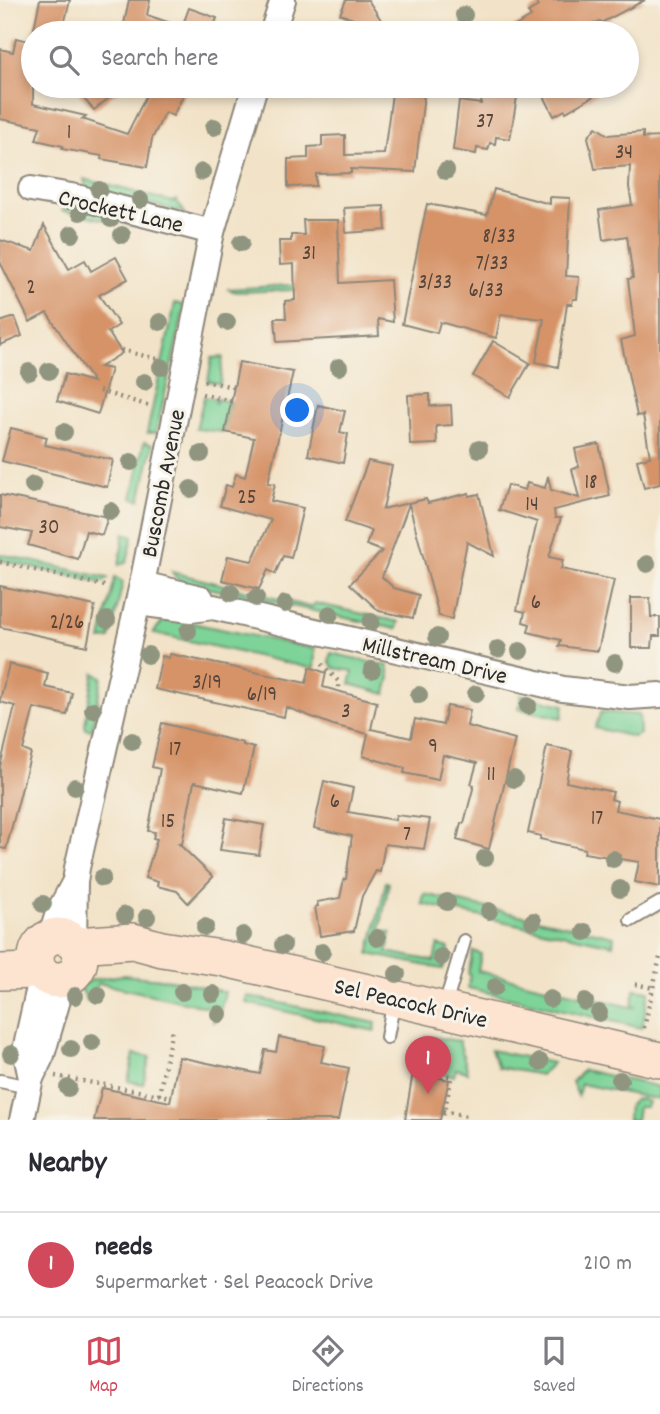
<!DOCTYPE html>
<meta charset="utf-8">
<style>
body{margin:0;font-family:Dekko,sans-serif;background:#f7f7f7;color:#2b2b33}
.you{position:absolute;left:298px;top:411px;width:24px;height:24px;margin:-18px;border:5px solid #fff;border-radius:50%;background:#1a73e8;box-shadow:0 0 0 10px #1a73e833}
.badge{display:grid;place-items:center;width:46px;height:46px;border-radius:50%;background:#d1495b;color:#fff;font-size:23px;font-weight:700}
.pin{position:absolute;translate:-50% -58px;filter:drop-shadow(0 2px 4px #0008)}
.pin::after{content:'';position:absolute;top:37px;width:24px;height:21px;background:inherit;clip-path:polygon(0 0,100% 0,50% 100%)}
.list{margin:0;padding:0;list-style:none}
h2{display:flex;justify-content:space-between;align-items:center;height:91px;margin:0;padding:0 28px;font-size:30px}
h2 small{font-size:23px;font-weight:400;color:#7c7c81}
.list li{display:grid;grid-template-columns:46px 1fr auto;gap:21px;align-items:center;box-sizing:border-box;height:105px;padding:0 28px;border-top:2px solid #e1e1e2}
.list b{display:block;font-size:26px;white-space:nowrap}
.list p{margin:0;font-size:23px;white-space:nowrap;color:#7c7c81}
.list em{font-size:23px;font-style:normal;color:#7c7c81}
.icon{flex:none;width:38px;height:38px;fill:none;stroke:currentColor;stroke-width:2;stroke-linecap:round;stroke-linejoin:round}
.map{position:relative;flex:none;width:660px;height:1120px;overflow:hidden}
.search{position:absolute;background:#fff;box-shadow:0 4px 10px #0003;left:21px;right:21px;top:21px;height:77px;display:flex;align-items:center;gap:18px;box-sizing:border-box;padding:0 24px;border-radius:38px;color:#7c7c81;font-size:26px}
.sheet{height:196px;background:#fff}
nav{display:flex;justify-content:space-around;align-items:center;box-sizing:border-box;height:98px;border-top:2px solid #e1e1e2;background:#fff;font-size:19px;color:#7c7c81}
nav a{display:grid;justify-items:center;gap:4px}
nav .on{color:#d1495b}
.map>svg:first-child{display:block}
.green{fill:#7dd398;stroke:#547f62;stroke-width:2}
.building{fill:#d69367}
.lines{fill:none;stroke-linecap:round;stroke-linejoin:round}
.lane-casing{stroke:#8e877a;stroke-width:16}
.street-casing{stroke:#8e877a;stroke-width:28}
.secondary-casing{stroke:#8e877a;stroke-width:38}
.path{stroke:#8e877a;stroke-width:4.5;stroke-dasharray:2 5;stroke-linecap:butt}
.lane{stroke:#fff;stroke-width:12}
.street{stroke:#fff;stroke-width:24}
.secondary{stroke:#fde4d1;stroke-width:35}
.tree{fill:#909580}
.labels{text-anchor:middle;stroke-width:6;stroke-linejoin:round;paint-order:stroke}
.number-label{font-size:21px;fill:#56453a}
.street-label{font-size:24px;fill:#2b2b2b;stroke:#f7f3e8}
</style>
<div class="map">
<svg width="660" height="1120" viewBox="0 0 660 1120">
<rect width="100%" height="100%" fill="#f7f3e8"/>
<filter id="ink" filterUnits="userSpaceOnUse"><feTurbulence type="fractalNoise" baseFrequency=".0143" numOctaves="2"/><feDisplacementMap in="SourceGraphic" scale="14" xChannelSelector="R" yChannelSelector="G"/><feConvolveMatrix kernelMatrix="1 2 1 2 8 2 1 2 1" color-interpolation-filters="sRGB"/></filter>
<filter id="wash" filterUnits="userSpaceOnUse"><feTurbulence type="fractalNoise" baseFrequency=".00686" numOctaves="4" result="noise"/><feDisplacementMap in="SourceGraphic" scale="28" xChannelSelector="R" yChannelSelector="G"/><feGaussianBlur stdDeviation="1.57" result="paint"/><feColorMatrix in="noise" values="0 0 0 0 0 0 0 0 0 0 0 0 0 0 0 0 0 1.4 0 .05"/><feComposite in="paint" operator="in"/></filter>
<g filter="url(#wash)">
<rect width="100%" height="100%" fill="#f2e3c8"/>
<!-- green -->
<g class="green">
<path d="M 84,179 L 173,202 L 176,200 L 185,213 L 86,188 Z"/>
<path d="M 84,207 L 160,231 L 62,211 L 66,208 Z"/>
<path d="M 324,283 L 295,288 L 294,290 L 236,292 L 227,289 Z"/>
<path d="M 175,303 L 183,305 L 184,310 L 156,433 L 147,433 Z"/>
<path d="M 223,357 L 220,384 L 208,381 L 212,358 Z"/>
<path d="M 204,397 L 216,399 L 215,405 L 217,399 L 230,402 L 223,432 L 196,429 Z"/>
<path d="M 144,442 L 153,445 L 140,500 L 132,498 Z"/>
<path d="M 124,533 L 133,536 L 127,562 L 119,565 Z"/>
<path d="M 0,554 L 108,578 L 104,582 L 98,582 L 0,560 Z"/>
<path d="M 172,572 L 306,606 L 312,607 L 315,603 L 399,622 L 397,629 L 186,583 L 177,579 Z"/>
<path d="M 115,577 L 123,582 L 110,639 L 101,640 Z"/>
<path d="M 173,619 L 315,649 L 314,669 L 153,633 L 162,622 Z"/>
<path d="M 331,653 L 388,666 L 390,677 L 386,694 L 350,684 L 353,671 L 334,668 L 329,661 Z"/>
<path d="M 94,673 L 102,677 L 92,730 L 86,729 L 85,724 Z"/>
<path d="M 521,695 L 564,705 L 562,718 L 519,709 Z"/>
<path d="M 601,712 L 639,715 L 640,734 L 634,737 L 595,728 Z"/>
<path d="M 386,882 L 389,883 L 380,930 L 391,933 L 387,952 L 434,961 L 438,945 L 449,948 L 443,969 L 369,954 Z"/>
<path d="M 424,894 L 614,936 L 613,945 L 422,904 Z"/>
<path d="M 473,951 L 481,954 L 478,971 L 631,1007 L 636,1007 L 632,1006 L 635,989 L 649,991 L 642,1028 L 468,988 L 470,975 L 468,974 Z"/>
<path d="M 123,975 L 172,980 L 225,992 L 218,1019 L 213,1022 L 216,1009 L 98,983 L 93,1002 L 86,1001 L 83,991 L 78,989 L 91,980 Z"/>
<path d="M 247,996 L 376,1023 L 375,1031 L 246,1003 Z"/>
<path d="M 426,1036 L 459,1041 L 468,1072 L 456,1069 L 454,1076 L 415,1068 L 422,1043 L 425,1044 Z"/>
<path d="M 491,1050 L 553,1063 L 541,1075 L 498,1067 Z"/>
<path d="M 134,1054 L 150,1057 L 143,1084 L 128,1081 Z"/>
<path d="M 583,1070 L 660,1087 L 660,1100 L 581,1084 L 578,1096 L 572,1082 Z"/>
<path d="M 641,1099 L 648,1102 L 646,1107 L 638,1107 L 636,1120 L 628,1120 L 629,1105 L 634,1100 Z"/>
</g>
<g id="blocks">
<!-- building -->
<g class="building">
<path d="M 40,0 L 70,0 L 62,33 L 33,33 Z"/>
<path d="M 129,0 L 150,0 L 147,15 L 182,27 L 189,8 L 217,18 L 211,33 L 126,33 L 129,26 L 124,24 Z"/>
<path d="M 346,0 L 368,0 L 389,32 L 340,14 Z"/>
<path d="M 535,0 L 645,0 L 601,23 L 600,21 L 572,33 L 503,33 L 531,17 L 528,12 L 538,6 Z"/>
<path d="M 16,38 L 33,42 L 33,104 L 86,116 L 82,119 L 127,134 L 151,86 L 188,86 L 173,116 L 165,112 L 152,139 L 147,167 L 101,159 L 102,156 L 62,149 L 63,146 L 36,140 L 40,127 L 0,119 L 0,49 L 13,52 Z"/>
<path d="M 72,86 L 124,86 L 94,110 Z"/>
<path d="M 393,86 L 425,86 L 415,172 L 351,169 L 351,173 L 316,174 L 316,186 L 288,187 L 288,159 L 308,158 L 308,147 L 322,146 L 322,136 L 345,135 L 345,155 L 384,154 Z"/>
<path d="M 539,86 L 611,86 L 566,112 L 565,110 L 554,116 Z"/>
<path d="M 483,92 L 517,97 L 510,139 L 496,137 L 495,144 L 490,143 L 488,150 L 477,148 L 476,154 L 453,150 L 459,101 L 481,104 Z"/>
<path d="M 596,127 L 608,135 L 643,132 L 643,138 L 660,137 L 660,484 L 644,488 L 637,460 L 650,457 L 643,415 L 637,416 L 621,340 L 635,336 L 628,279 L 633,278 L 627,236 L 603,240 L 599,210 L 632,205 L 629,187 L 630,166 L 595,169 L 588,137 Z"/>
<path d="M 494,189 L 550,204 L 550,197 L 570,198 L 566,276 L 579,277 L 577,299 L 573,299 L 572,304 L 567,304 L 558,367 L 536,362 L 544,319 L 501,314 L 496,338 L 440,322 L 437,333 L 402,324 L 427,204 L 487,215 Z"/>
<path d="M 384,206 L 386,230 L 346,233 L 344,208 Z"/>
<path d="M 303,220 L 338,220 L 340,283 L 390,280 L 393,322 L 378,319 L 379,336 L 277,342 L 275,318 L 286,318 L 285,301 L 295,300 L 294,264 L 280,265 L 279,241 L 291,241 L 291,235 L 304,235 Z"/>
<path d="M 44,225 L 69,269 L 85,260 L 91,271 L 116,257 L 128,279 L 99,295 L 119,325 L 108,332 L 122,353 L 100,367 L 111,369 L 98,414 L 57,401 L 65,374 L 93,382 L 47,313 L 30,322 L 0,262 L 0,240 L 34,251 Z"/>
<path d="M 15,317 L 22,336 L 0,345 L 0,322 Z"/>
<path d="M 493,341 L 530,363 L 510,397 L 473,376 Z"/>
<path d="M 239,362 L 293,372 L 268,483 L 275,484 L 271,501 L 303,508 L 291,558 L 283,556 L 275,574 L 268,570 L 259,589 L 222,580 L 228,556 L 252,561 L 271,520 L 220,506 L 226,485 L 232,487 L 236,474 L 245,477 L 254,438 L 225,432 Z"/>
<path d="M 430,394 L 430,406 L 451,405 L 452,425 L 436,426 L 437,444 L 410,445 L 408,395 Z"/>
<path d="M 318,405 L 345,411 L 340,432 L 348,434 L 343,463 L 308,455 Z"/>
<path d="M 11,428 L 47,437 L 45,445 L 113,460 L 107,487 L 2,461 Z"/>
<path d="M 599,444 L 610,496 L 554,510 L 555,518 L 561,518 L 549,557 L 563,560 L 561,569 L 614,580 L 598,651 L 559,646 L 561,640 L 528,632 L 530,624 L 523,622 L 525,612 L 517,610 L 537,522 L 499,510 L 507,485 L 525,490 L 527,483 L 545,488 L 548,476 L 551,490 L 579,498 L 572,469 L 579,467 L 575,449 Z"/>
<path d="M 368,461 L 392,466 L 383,509 L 426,499 L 428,503 L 469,493 L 469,496 L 479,494 L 494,556 L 467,542 L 452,619 L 439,616 L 409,504 L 382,577 L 394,588 L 419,595 L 413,618 L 379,611 L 350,584 L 382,551 L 366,545 L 372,531 L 345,522 Z"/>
<path d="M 0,495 L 108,517 L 102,535 L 86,531 L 78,559 L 28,545 L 32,533 L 0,527 Z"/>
<path d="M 0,586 L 95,606 L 87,646 L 0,627 Z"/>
<path d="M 631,598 L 650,598 L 651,617 L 660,617 L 660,636 L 653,636 L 652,648 L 631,648 Z"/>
<path d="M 170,654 L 306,683 L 310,667 L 326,673 L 323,687 L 377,702 L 371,729 L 411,738 L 415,719 L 443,725 L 447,706 L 470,710 L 467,726 L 515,739 L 489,849 L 457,840 L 461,823 L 464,823 L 474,785 L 471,784 L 477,763 L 443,755 L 438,780 L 404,773 L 405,768 L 363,756 L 368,734 L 333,725 L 286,707 L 284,717 L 155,689 L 162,656 L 169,658 Z"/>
<path d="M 9,664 L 48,673 L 45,687 L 72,693 L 67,715 L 34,708 L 23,750 L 31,753 L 6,849 L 0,848 L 0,767 L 15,706 L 0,702 L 0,700 Z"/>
<path d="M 162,723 L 243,743 L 243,745 L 254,748 L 243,793 L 194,782 L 182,844 L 179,844 L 213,877 L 188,903 L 177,891 L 157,886 L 158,882 L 145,878 L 157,839 L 153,838 L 155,832 L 148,831 L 160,769 L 152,767 Z"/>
<path d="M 547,746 L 572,751 L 566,782 L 613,792 L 611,799 L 617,801 L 615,810 L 660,819 L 660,887 L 635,882 L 639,862 L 584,853 L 585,849 L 540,839 L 541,836 L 528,833 Z"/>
<path d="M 324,781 L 353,788 L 348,812 L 395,820 L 396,815 L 430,819 L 424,849 L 385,844 L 380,872 L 376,871 L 362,896 L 354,931 L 320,936 L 315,907 L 318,906 L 317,902 L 340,898 L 344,879 L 346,879 L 352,836 L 314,828 Z"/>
<path d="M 226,818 L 264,825 L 259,855 L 220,850 Z"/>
<path d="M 279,1037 L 325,1046 L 321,1062 L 349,1068 L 338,1120 L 94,1120 L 102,1088 L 170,1102 L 179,1057 L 260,1074 L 265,1050 L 276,1052 Z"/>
<path d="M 413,1072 L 449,1080 L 440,1120 L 405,1120 Z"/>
</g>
</g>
</g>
<g filter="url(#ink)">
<use href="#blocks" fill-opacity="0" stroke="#8e877a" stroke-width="2"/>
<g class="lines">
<defs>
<g id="lane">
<path d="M 631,920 L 660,903"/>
<path d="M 444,1009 L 464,941"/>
<path d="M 387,1037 L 394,1000"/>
<path d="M 0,1081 L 29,1087"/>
</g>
<g id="street">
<path d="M 272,33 L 283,0"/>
<path d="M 31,189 L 77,197 L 212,232"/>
<path d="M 142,584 L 201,598"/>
<path d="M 138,603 L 191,610 L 213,607 L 563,689 L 630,697 L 660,695"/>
<path d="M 51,936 L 58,913 L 74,883"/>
<path d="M 74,942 L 75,882 L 77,868 L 142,584 L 212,232 L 255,86"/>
<path d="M 31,1078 L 25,1050 L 42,974"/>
<path d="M 22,1120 L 31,1078 L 42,1055 L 64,979"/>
</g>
<g id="secondary">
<circle cx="58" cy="958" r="22"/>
<path d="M 76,945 L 133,941 L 162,949 L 221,958 L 660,1060"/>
<path d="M 0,972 L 39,971"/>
</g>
</defs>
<!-- lane casing -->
<use href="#lane" class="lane-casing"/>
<!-- street casing -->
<use href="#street" class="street-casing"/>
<!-- secondary casing -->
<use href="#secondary" class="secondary-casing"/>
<!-- path -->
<g class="path">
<path d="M 121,350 L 161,360"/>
<path d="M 204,381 L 234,387"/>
<path d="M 99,391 L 150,406"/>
<path d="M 202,394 L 231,401"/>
<path d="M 0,562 L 109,587"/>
<path d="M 322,664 L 339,682 L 339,688"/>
<path d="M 635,984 L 653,988"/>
<path d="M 644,1028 L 660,957"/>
<path d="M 413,1069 L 452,1077 L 442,1120"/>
<path d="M 55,1076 L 171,1097"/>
<path d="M 159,1095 L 172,1029"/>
<path d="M 443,1111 L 467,1116"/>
</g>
<!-- lane -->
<use href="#lane" class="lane"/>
<!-- street -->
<use href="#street" class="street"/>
<!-- secondary -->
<use href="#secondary" class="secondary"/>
</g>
<!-- trees -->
<g class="tree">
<circle cx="464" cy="15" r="9"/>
<circle cx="214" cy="127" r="9"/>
<circle cx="446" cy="171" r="9"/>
<circle cx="202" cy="172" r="9"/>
<circle cx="99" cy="190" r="9"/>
<circle cx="140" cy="200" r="9"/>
<circle cx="80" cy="212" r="9"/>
<circle cx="111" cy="219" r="9"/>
<circle cx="72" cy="234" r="9"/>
<circle cx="122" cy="235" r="9"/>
<circle cx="241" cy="243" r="9"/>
<circle cx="160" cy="322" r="9"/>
<circle cx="227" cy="322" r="9"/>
<circle cx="161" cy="367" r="9"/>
<circle cx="339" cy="367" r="9"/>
<circle cx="49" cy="371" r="9"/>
<circle cx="29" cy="372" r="9"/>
<circle cx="144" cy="382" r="9"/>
<circle cx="64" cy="432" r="9"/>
<circle cx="479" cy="449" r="9"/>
<circle cx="201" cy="454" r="9"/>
<circle cx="131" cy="462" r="9"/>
<circle cx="33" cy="485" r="9"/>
<circle cx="191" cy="489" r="9"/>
<circle cx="111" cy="511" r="9"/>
<circle cx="647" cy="564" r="9"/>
<circle cx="231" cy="593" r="9"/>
<circle cx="256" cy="598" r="9"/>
<circle cx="285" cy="604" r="9"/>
<circle cx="330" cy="614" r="9"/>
<circle cx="107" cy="620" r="9"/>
<circle cx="371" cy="622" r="9"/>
<circle cx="188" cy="631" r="9"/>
<circle cx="437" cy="637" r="9"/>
<circle cx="498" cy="649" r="9"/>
<circle cx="520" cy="651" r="9"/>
<circle cx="148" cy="655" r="9"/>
<circle cx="615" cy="663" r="9"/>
<circle cx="372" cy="670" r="9"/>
<circle cx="476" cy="694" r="9"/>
<circle cx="419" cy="695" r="9"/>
<circle cx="528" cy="706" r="9"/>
<circle cx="93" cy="710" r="9"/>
<circle cx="132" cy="741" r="9"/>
<circle cx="514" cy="779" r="9"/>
<circle cx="75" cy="787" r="9"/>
<circle cx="485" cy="858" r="9"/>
<circle cx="613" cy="859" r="9"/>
<circle cx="102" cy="878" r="9"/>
<circle cx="620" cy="889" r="9"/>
<circle cx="447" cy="902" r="9"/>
<circle cx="43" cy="904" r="9"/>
<circle cx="489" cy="911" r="9"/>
<circle cx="125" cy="915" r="9"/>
<circle cx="147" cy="917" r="9"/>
<circle cx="533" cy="921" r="9"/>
<circle cx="205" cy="927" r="9"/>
<circle cx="585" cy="932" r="9"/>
<circle cx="243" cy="935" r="9"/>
<circle cx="377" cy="938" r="9"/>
<circle cx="283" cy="945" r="9"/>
<circle cx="322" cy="952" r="9"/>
<circle cx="441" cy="957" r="9"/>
<circle cx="397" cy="974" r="9"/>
<circle cx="495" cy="987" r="9"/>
<circle cx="182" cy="992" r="9"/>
<circle cx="213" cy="994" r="9"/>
<circle cx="98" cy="995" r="9"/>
<circle cx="75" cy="996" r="9"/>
<circle cx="550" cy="999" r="9"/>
<circle cx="585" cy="1002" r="9"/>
<circle cx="599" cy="1013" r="9"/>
<circle cx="219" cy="1014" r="9"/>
<circle cx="92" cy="1042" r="9"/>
<circle cx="71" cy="1049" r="9"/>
<circle cx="428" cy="1049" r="9"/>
<circle cx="11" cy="1054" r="9"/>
<circle cx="540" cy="1062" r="9"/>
<circle cx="620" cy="1080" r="9"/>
<circle cx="68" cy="1088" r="9"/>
</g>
</g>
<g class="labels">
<!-- number labels -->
<g class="number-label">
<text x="485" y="127">37</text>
<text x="69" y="138">1</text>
<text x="624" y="158">34</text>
<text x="499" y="242">8/33</text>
<text x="309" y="259">31</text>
<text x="492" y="269">7/33</text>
<text x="435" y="288">3/33</text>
<text x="31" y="293">2</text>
<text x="486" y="296">6/33</text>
<text x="591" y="488">18</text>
<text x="247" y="503">25</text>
<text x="532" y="510">14</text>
<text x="49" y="533">30</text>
<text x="536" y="608">6</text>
<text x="67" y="628">2/26</text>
<text x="207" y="688">3/19</text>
<text x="262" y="700">6/19</text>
<text x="346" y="717">3</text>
<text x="433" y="752">9</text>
<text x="175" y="755">17</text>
<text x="491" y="780">11</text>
<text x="335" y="807">6</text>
<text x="597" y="824">17</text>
<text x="168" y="827">15</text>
<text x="407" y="840">7</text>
</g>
<!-- street labels -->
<g class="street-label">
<text transform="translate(121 210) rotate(13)" y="8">Crockett Lane</text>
<text transform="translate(162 483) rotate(-79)" y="8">Buscomb Avenue</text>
<text transform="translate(435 659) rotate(13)" y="8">Millstream Drive</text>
<text transform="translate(411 1002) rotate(13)" y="8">Sel Peacock Drive</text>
</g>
</g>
</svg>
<div class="you"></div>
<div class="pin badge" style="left:428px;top:1094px">1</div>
<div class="search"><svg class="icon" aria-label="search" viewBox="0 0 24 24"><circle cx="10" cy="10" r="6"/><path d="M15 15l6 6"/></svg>Search here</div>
</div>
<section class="sheet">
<h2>Nearby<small></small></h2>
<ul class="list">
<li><span class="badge">1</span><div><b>needs</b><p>Supermarket · Sel Peacock Drive</p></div><em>210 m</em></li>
</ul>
</section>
<nav>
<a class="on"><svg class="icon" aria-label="map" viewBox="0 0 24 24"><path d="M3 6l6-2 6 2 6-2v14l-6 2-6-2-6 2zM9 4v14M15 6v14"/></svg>Map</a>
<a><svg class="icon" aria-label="directions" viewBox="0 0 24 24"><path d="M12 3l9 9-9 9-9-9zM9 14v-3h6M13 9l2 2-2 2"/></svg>Directions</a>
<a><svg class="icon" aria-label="saved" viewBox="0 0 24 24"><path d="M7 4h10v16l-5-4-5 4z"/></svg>Saved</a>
</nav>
